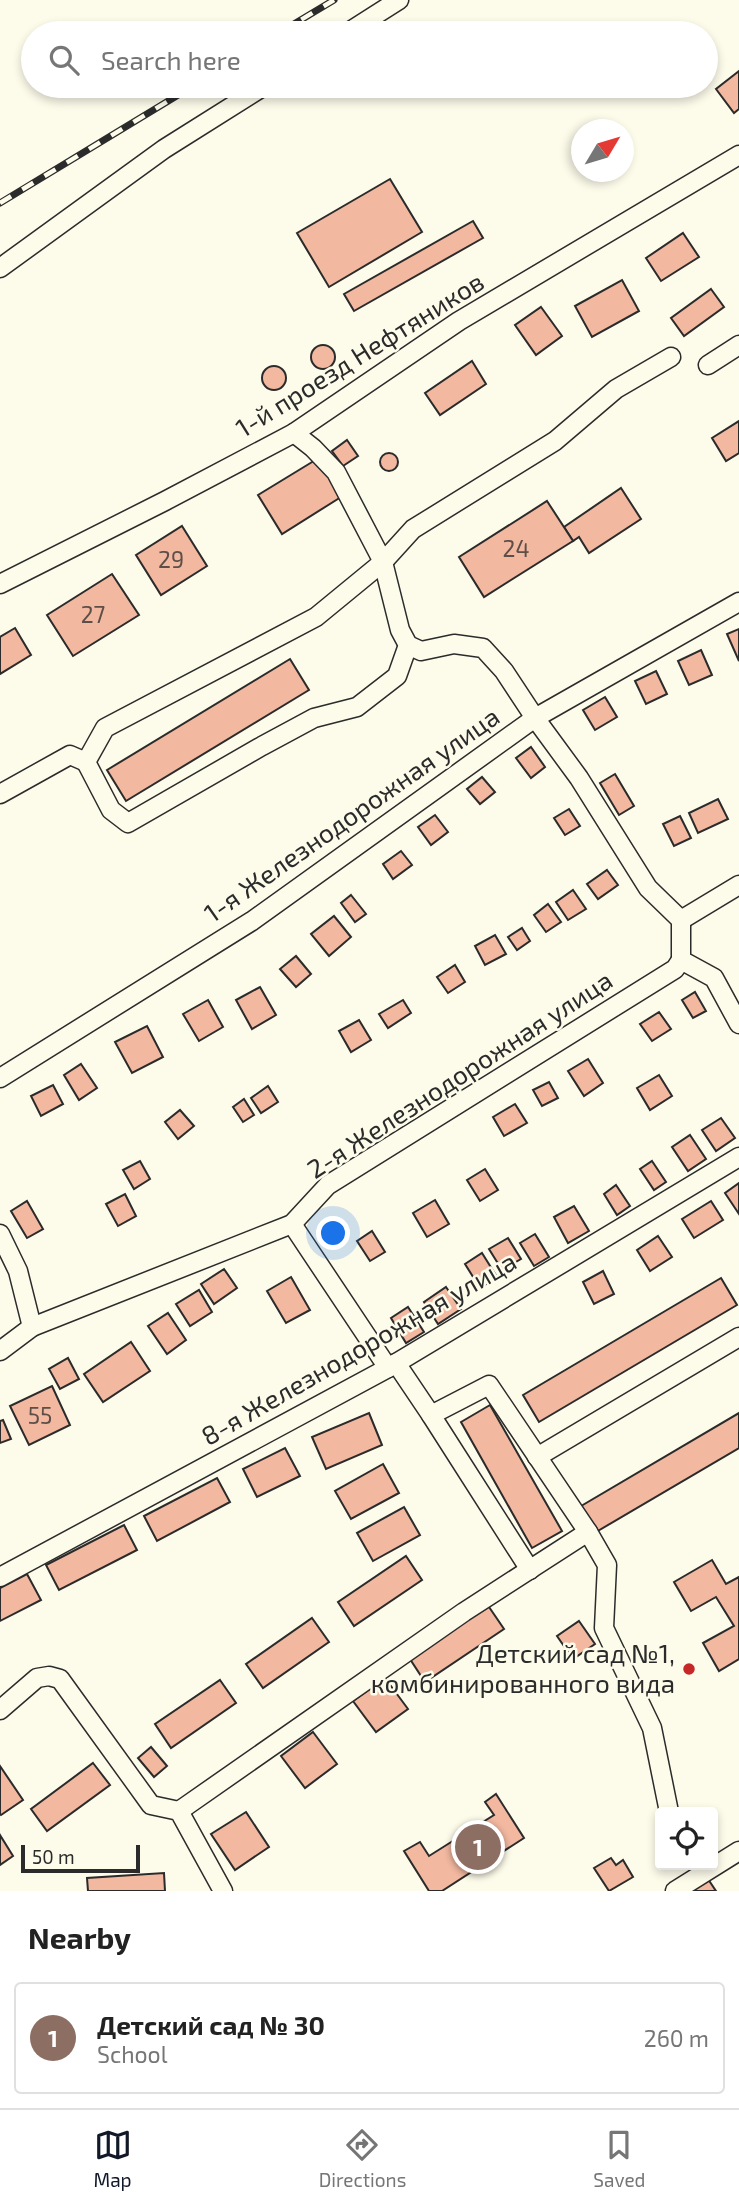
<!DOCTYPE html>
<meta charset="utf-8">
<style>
body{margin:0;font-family:"Exo 2",sans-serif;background:#f2f2f2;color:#222}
.controls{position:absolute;right:21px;bottom:21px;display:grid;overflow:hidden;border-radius:7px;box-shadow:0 4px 10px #0003}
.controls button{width:63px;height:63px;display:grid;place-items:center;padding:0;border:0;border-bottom:2px solid #e0e0e0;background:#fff;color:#222;font:35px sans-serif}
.compass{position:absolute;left:571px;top:119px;width:63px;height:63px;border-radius:50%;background:#fff;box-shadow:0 4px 10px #0003;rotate:52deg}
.scale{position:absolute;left:21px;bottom:18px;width:119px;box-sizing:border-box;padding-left:7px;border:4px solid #2b2b2b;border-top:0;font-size:19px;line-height:24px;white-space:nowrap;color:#2b2b2b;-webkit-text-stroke:5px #fdfbea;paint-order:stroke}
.you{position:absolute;left:334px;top:1234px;width:24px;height:24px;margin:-18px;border:5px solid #fff;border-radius:50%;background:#1a73e8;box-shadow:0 0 0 10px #1a73e833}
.badge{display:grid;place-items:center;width:46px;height:46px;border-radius:50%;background:#111827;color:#fff;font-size:23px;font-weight:700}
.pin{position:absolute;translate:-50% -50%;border:4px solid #fff;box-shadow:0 2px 7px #0006}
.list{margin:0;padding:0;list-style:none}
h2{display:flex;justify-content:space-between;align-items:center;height:91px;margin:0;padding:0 28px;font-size:30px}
h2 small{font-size:23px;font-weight:400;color:#767676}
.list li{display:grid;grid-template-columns:46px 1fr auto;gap:21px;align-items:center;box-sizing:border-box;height:112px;margin:0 14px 14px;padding:0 14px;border:2px solid #e0e0e0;border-radius:7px}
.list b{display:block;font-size:26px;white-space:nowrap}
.list p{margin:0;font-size:23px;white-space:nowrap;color:#767676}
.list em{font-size:23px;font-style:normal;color:#767676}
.icon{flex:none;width:38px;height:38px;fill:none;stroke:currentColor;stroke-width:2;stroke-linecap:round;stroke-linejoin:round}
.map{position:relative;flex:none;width:739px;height:1891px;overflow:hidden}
.search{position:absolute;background:#fff;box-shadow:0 4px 10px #0003;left:21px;right:21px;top:21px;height:77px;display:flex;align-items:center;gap:18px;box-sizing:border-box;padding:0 24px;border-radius:38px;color:#767676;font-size:26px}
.sheet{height:217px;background:#fff}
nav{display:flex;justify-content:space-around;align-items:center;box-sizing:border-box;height:98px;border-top:2px solid #e0e0e0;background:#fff;font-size:19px;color:#767676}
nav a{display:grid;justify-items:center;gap:4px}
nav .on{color:#111827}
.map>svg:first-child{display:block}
.building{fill:#f2b8a0;stroke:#2b2b2b;stroke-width:2}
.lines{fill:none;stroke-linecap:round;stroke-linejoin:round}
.minor-casing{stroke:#2b2b2b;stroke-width:21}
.minor{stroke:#fdfbea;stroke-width:18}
.rail-casing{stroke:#2b2b2b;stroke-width:7}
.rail{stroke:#fdfbea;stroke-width:4.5;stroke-dasharray:13;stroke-linecap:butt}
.poi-dot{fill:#c62828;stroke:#fdfbea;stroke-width:2.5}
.labels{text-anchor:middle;stroke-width:5;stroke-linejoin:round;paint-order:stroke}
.number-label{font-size:23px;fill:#5d4e48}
.street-label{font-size:26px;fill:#2b2b2b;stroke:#fdfbea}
.poi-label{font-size:26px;fill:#2b2b2b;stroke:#fdfbea;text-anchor:end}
</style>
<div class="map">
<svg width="739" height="1891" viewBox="0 0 739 1891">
<rect width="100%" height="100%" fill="#fdfbea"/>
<!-- building -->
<g class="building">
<path d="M 739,71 L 739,109 L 734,113 L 716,89 Z"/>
<path d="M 390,179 L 422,232 L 329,287 L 297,233 Z"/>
<path d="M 473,221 L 483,238 L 354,311 L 344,294 Z"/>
<path d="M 683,233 L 699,257 L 661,281 L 646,258 Z"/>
<path d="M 622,280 L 639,311 L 592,337 L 575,306 Z"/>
<path d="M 711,289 L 724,307 L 684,336 L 671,318 Z"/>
<path d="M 541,307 L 562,336 L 536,355 L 515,325 Z"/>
<circle cx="323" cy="357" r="12"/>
<path d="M 472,361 L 486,384 L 440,415 L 425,393 Z"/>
<circle cx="274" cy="378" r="12"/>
<path d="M 739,421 L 739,453 L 726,461 L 712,438 Z"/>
<path d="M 347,440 L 358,456 L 343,466 L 332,451 Z"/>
<circle cx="389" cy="462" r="9"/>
<path d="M 317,459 L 341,497 L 282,534 L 258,495 Z"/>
<path d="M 621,488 L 641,519 L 589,553 L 579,537 L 573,541 L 564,527 Z"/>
<path d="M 547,501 L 573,541 L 484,597 L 459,557 Z"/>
<path d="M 182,526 L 207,566 L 161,595 L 136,555 Z"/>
<path d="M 112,574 L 139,615 L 73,656 L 47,615 Z"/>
<path d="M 15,628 L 31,655 L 0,674 L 0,637 Z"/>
<path d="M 739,629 L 739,661 L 727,634 Z"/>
<path d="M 701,650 L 712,675 L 689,685 L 678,661 Z"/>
<path d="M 290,659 L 309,690 L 126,801 L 107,770 Z"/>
<path d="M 656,671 L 667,694 L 646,704 L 635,681 Z"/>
<path d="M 605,697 L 617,717 L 595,730 L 583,710 Z"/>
<path d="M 531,747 L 545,767 L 531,778 L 516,758 Z"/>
<path d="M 615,774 L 634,806 L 619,815 L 600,783 Z"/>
<path d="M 482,777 L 495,792 L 480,804 L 467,789 Z"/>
<path d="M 718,799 L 728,819 L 698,833 L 689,813 Z"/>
<path d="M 569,809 L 580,826 L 565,835 L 554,818 Z"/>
<path d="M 435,815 L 448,832 L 431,845 L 418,827 Z"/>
<path d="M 680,816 L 691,838 L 674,846 L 663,824 Z"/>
<path d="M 401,851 L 412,865 L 393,879 L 383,864 Z"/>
<path d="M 607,870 L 618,885 L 598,899 L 587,884 Z"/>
<path d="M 573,890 L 586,909 L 568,920 L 556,902 Z"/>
<path d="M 351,895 L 366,914 L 355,922 L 341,903 Z"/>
<path d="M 548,904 L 561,922 L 546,932 L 534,915 Z"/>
<path d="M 334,916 L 351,937 L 329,956 L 311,934 Z"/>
<path d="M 522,928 L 530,941 L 517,950 L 508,937 Z"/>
<path d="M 495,935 L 506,954 L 485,965 L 475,946 Z"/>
<path d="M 296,956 L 311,974 L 296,987 L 280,969 Z"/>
<path d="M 455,965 L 465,982 L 448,993 L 437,977 Z"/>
<path d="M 260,987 L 276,1015 L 252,1029 L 236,1000 Z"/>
<path d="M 695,992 L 706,1011 L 693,1018 L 682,1000 Z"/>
<path d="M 208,1000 L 223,1027 L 199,1041 L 183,1014 Z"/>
<path d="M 403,1000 L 411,1013 L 388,1028 L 379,1014 Z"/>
<path d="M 659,1012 L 671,1029 L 652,1041 L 640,1024 Z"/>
<path d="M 359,1020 L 371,1040 L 351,1052 L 339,1031 Z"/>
<path d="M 147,1026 L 163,1057 L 132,1073 L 115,1042 Z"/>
<path d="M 588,1059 L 603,1083 L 584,1096 L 568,1071 Z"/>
<path d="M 81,1064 L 97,1088 L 79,1100 L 64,1075 Z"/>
<path d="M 659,1075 L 672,1096 L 650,1110 L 637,1088 Z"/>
<path d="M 549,1082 L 558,1098 L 542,1106 L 533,1090 Z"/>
<path d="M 53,1085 L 63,1104 L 41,1116 L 31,1096 Z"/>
<path d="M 268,1086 L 278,1102 L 261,1113 L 251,1098 Z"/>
<path d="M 244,1099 L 254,1115 L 243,1122 L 233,1107 Z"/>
<path d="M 515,1104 L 527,1123 L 504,1136 L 493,1117 Z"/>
<path d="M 180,1110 L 194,1126 L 178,1139 L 165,1122 Z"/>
<path d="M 721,1118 L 735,1138 L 716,1151 L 702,1130 Z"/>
<path d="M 690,1135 L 706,1159 L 688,1171 L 672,1147 Z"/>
<path d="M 140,1161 L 150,1179 L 134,1189 L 123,1170 Z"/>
<path d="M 652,1161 L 666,1182 L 654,1190 L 640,1169 Z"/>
<path d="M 485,1169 L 498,1190 L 480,1201 L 467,1180 Z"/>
<path d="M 739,1183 L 739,1214 L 725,1193 Z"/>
<path d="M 616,1185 L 630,1206 L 617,1215 L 604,1194 Z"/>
<path d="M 125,1194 L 136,1216 L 118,1226 L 106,1204 Z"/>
<path d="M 435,1200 L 449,1224 L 427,1237 L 413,1213 Z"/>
<path d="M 27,1201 L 43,1229 L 27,1238 L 11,1211 Z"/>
<path d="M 711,1201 L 723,1220 L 694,1238 L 682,1219 Z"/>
<path d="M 574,1206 L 589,1231 L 568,1243 L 554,1217 Z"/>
<path d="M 372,1231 L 385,1252 L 370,1261 L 357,1241 Z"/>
<path d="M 535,1234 L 549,1257 L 534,1266 L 520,1243 Z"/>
<path d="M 658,1236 L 672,1257 L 650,1271 L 637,1250 Z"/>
<path d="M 508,1238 L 521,1259 L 502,1270 L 489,1249 Z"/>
<path d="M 482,1253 L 497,1277 L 480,1288 L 465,1264 Z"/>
<path d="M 224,1269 L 237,1288 L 214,1304 L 201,1284 Z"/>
<path d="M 603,1271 L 614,1294 L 594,1304 L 583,1282 Z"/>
<path d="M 291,1277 L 310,1310 L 286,1323 L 267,1291 Z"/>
<path d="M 721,1278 L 737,1305 L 539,1422 L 523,1395 Z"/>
<path d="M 446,1287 L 461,1309 L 438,1324 L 424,1302 Z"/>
<path d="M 199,1290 L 212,1312 L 190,1326 L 176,1304 Z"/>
<path d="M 408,1307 L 424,1332 L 406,1343 L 391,1318 Z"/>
<path d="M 168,1313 L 186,1340 L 167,1354 L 148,1326 Z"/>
<path d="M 131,1342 L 150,1371 L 103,1402 L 84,1374 Z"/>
<path d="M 68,1358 L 79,1379 L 60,1389 L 49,1369 Z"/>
<path d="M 52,1386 L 70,1425 L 29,1445 L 10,1406 Z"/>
<path d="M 490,1405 L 562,1531 L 532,1548 L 461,1422 Z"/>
<path d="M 369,1413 L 382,1445 L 326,1469 L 312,1437 Z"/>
<path d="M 739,1413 L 739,1448 L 591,1535 L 576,1509 Z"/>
<path d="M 3,1420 L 11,1439 L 0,1443 L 0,1421 Z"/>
<path d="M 285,1448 L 300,1476 L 257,1497 L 243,1469 Z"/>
<path d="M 383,1464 L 399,1493 L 351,1519 L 335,1491 Z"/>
<path d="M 217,1478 L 230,1502 L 157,1541 L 144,1516 Z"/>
<path d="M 404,1507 L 420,1535 L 373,1561 L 357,1533 Z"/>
<path d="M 124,1525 L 137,1550 L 59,1590 L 46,1565 Z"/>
<path d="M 406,1556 L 422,1580 L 354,1626 L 338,1602 Z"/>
<path d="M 712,1560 L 726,1584 L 739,1577 L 739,1659 L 719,1671 L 703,1643 L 734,1626 L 716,1597 L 691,1611 L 674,1582 Z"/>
<path d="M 27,1574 L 41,1600 L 0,1621 L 0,1588 Z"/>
<path d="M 487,1604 L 504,1629 L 425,1682 L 408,1656 Z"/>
<path d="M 312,1618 L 329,1642 L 263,1688 L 246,1664 Z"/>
<path d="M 579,1621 L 595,1644 L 573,1659 L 557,1636 Z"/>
<path d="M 385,1678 L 408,1709 L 376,1732 L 353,1701 Z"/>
<path d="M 220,1680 L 236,1703 L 171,1748 L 155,1724 Z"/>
<path d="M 313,1732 L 337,1764 L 305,1788 L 281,1756 Z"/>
<path d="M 151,1747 L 167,1766 L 154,1777 L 138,1758 Z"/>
<path d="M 93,1763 L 110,1785 L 47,1831 L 31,1809 Z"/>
<path d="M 0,1766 L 23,1800 L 1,1815 L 0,1814 Z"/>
<path d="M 496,1794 L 524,1838 L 442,1891 L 429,1891 L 404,1851 L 420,1842 L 429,1856 L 494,1815 L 485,1802 Z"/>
<path d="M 246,1812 L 269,1847 L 235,1870 L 211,1834 Z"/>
<path d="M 0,1835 L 13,1856 L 0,1865 Z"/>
<path d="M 611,1858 L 616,1865 L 623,1860 L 633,1877 L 609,1891 L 594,1868 Z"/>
<path d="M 164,1873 L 165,1891 L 88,1891 L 87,1878 Z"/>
<path d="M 708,1879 L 716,1891 L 691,1891 Z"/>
</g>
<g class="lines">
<defs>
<g id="minor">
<path d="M 347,33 L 399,0"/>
<path d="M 0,268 L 164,149 L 264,86"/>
<path d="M 708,365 L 739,345"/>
<path d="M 294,433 L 313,448 L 336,472 L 383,562 L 400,630 L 408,645 L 421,651 L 454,644 L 483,648 L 504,671 L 535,718 L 579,778 L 648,888 L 681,920 L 681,960 L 714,978 L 739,1024"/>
<path d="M 0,584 L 165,501 L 294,433 L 459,321 L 739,155"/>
<path d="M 408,645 L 397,676 L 357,707 L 314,718 L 262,746 L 128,823 L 111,810 L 86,762 L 105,728 L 316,617 L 383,562 L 413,529 L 555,441 L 616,389 L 671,357"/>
<path d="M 0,794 L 70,755 L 86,762"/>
<path d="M 681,920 L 739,885"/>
<path d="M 0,1078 L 252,921 L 535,718 L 739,602"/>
<path d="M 292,1224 L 388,1368"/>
<path d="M 0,1234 L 18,1271 L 32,1327"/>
<path d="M 0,1351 L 32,1327 L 292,1224 L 328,1185 L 675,969 L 681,960"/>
<path d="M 396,1363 L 431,1415 L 489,1385 L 588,1532 L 607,1565 L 604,1628 L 652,1728 L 669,1812"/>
<path d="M 431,1415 L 530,1570"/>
<path d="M 537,1457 L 739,1337"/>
<path d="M 0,1577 L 388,1368 L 739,1157"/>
<path d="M 0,1710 L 37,1678 L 49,1676 L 60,1679 L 151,1805 L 179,1811 L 223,1891"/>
<path d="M 179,1811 L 464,1612 L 588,1532"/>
<path d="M 675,1891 L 739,1851"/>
</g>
</defs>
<!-- minor casing -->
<use href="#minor" class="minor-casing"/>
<!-- minor -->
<use href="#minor" class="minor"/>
<defs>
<g id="rail">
<path d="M 279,33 L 334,0"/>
<path d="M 0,203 L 193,86"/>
</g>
</defs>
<!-- rail casing -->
<use href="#rail" class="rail-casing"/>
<!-- rail -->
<use href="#rail" class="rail"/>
</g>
<!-- markers -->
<circle class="poi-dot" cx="689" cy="1669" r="7"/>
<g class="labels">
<!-- number labels -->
<g class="number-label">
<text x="516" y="557">24</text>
<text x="171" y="568">29</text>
<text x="93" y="623">27</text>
<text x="40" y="1424">55</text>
</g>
<!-- street labels -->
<g class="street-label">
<text transform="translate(360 355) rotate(-32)" y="9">1-й проезд Нефтяников</text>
<text transform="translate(352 815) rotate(-35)" y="9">1-я Железнодорожная улица</text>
<text transform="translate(460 1075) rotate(-33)" y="9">2-я Железнодорожная улица</text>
<text transform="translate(359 1349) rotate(-30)" y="9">8-я Железнодорожная улица</text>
</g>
<!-- poi labels -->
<g class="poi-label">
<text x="675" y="1663">Детский сад №1,<tspan x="675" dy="30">комбинированного вида</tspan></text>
</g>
</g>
</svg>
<div class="controls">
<button><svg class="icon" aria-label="locate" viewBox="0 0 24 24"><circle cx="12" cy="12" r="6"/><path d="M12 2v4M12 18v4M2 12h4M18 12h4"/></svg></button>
</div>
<svg class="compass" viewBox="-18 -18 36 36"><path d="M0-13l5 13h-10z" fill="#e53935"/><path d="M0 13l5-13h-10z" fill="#767676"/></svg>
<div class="scale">50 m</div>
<div class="you"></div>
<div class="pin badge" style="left:478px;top:1847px;background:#8d6e63">1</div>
<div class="search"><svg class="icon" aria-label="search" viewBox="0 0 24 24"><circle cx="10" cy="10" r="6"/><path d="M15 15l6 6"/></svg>Search here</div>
</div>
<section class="sheet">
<h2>Nearby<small></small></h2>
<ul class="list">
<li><span class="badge" style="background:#8d6e63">1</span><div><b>Детский сад № 30</b><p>School</p></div><em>260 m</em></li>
</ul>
</section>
<nav>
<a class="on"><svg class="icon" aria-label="map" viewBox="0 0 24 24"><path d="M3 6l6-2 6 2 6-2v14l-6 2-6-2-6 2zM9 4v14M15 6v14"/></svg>Map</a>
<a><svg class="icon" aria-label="directions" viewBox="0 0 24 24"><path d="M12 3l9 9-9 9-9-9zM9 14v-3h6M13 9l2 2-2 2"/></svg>Directions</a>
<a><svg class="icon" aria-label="saved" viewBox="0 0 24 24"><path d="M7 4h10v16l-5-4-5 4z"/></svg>Saved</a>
</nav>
